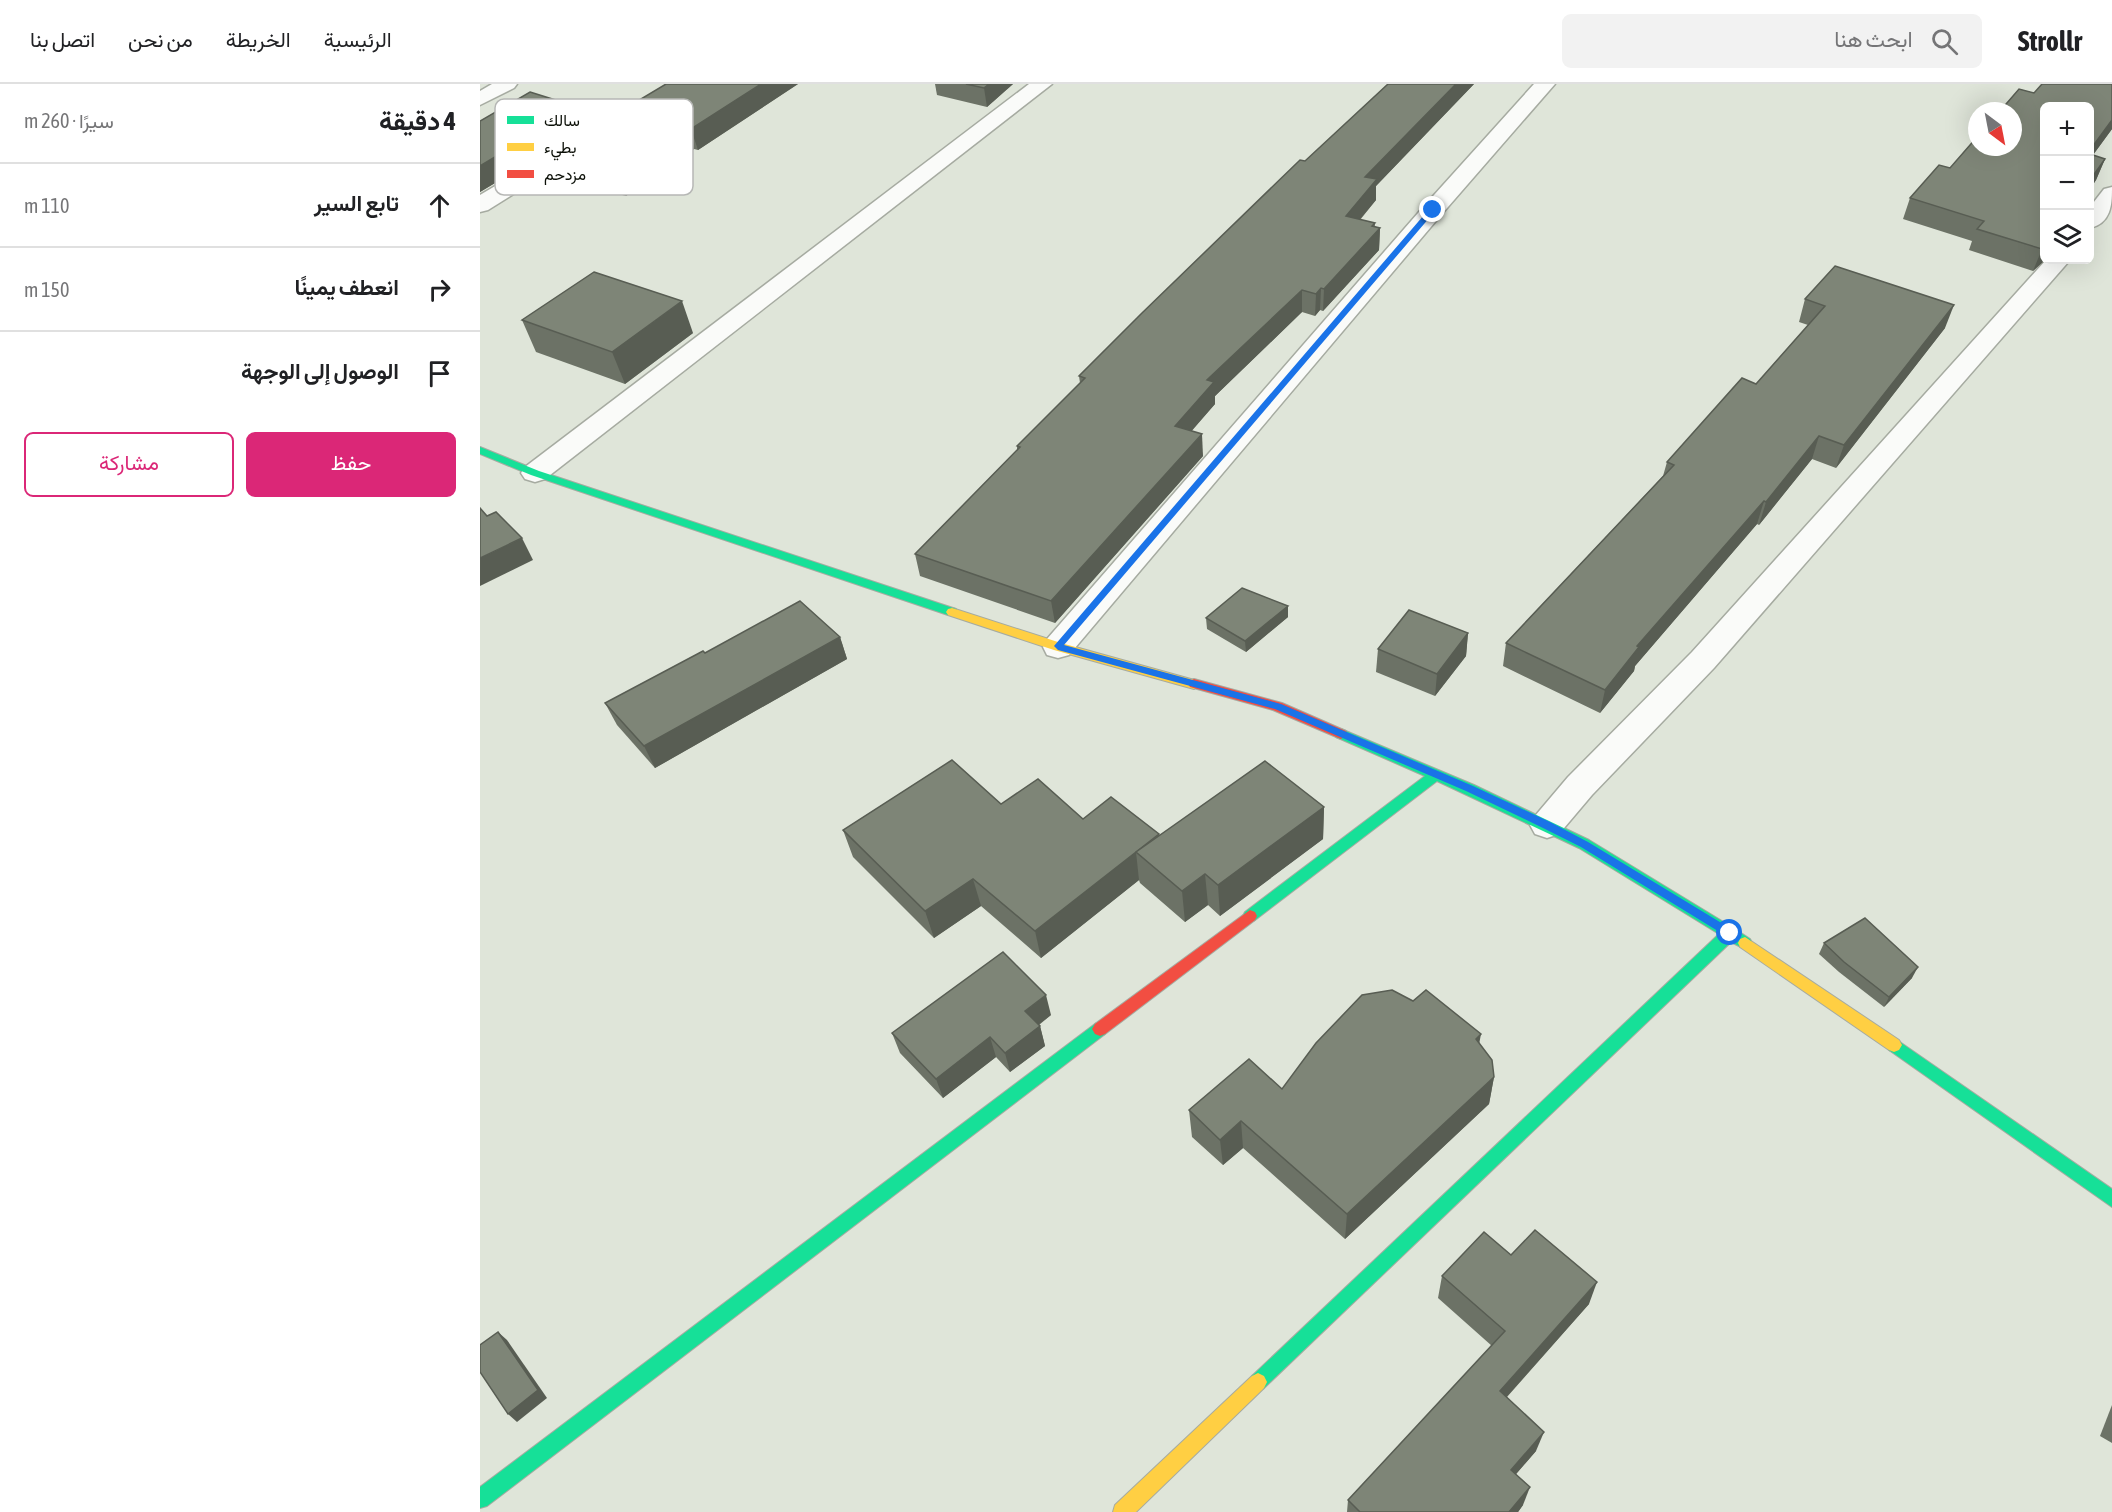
<!DOCTYPE html>
<html lang="ar">
<meta charset="utf-8">
<style>
body{margin:0;font-family:"Asap Condensed",Vazirmatn,sans-serif;background:#f2f2f2;color:#202124;direction:rtl}
.controls{position:absolute;right:18px;top:18px;display:grid;overflow:hidden;border-radius:9px;box-shadow:0 6px 24px #0002}
.controls button{width:54px;height:54px;display:grid;place-items:center;padding:0;border:0;border-bottom:2px solid #e0e0e0;background:#fff;color:#202124;font:30px sans-serif}
.compass{position:absolute;left:1488px;top:18px;width:54px;height:54px;border-radius:50%;background:#fff;box-shadow:0 6px 24px #0002;rotate:148deg}
.stop{position:absolute;width:18px;height:18px;margin:-14px;border:4px solid #1a73e8;border-radius:50%;background:#fff}
.stop.end{background:#1a73e8;border-color:#fff;box-shadow:0 2px 6px #0008}
.list{margin:0;padding:0;list-style:none}
h2{display:flex;justify-content:space-between;align-items:center;height:78px;margin:0;padding:0 24px;font-size:26px}
h2 small{font-size:20px;font-weight:400;color:#757577}
.list li{display:grid;grid-template-columns:39px 1fr auto;gap:18px;align-items:center;box-sizing:border-box;height:84px;padding:0 24px;border-top:2px solid #e0e0e0}
.list b{display:block;font-size:22px;white-space:nowrap}
.list em{font-size:20px;font-style:normal;color:#757577}
.actions{display:flex;gap:12px;padding:18px 24px}
.actions a{flex:1;padding:14px 0;border:2px solid #db2777;border-radius:9px;text-align:center;font-size:21px;color:#db2777}
.actions .main{background:#db2777;color:#fff}
.icon{flex:none;width:33px;height:33px;fill:none;stroke:currentColor;stroke-width:2;stroke-linecap:round;stroke-linejoin:round}
.map{position:relative;flex:none;width:1632px;height:1428px;overflow:hidden;direction:ltr}
header{display:flex;align-items:center;gap:36px;box-sizing:border-box;height:84px;padding:0 30px;background:#fff;border-bottom:2px solid #e0e0e0}
header strong{font-size:28px}
nav{display:flex;gap:33px;margin-inline-start:auto;font-size:21px}
.search{width:420px;height:54px;background:#f2f2f2;display:flex;align-items:center;gap:15px;box-sizing:border-box;padding:0 21px;border-radius:9px;color:#757577;font-size:22px}
main{display:flex}
aside{flex:1;background:#fff}
.map>svg:first-child{display:block}
.lines{fill:none;stroke-linecap:round;stroke-linejoin:round}
.street-casing{stroke:#a6aba1;stroke-width:3}
.fast-casing{stroke:#a6aba1;stroke-width:2}
.slow-casing{stroke:#a6aba1;stroke-width:2}
.jam-casing{stroke:#a6aba1;stroke-width:2}
.street{fill:#fafbf9;fill-rule:evenodd}
.fast{fill:#16e098;fill-rule:evenodd}
.slow{fill:#ffcf43;fill-rule:evenodd}
.jam{fill:#f24e42;fill-rule:evenodd}
.wall{fill:#6c7266}
.shaded-wall{fill:#585d53}
.building{fill:#7e8577;stroke:#585d53;stroke-width:1.5}
.route{fill:#1a73e8}
.key{fill:#fff;stroke:#b6b7b5;stroke-width:1.5}
.key-label{font-size:16px;fill:#0c1008}
</style>
<header>
<strong>Strollr</strong>
<div class="search"><svg class="icon" aria-label="search" viewBox="0 0 24 24"><circle cx="10" cy="10" r="6"/><path d="M15 15l6 6"/></svg>ابحث هنا</div>
<nav><a>الرئيسية</a><a>الخريطة</a><a>من نحن</a><a>اتصل بنا</a></nav>
</header>
<main>
<div class="map">
<svg width="1632" height="1428" viewBox="0 0 1632 1428">
<rect width="100%" height="100%" fill="#dfe5d9"/>
<g class="lines">
<defs>
<g id="street">
<path d="M 12,0 L 37,0 L 34,4 L 0,21 L 0,7 Z"/>
<path d="M 549,0 L 572,0 L 65,395 L 55,398 L 45,395 L 41,389 L 45,383 Z"/>
<path d="M 1054,0 L 1075,0 L 961,131 L 589,571 L 578,574 L 567,571 L 563,563 L 567,555 L 945,121 Z"/>
<path d="M 103,52 L 110,54 L 114,58 L 110,62 L 8,126 L 0,128 L 0,111 L 96,54 Z"/>
<path d="M 1632,103 C 1632,121 1631,139 1610,144 L 1610,123 L 1624,105 Z"/>
<path d="M 1566,176 L 1590,176 L 1234,584 L 1112,711 L 1079,750 L 1067,754 L 1055,750 L 1050,741 L 1055,732 L 1088,693 L 1212,568 Z"/>
</g>
<g id="fast">
<path d="M 0,363 L 59,387 L 476,525 L 478,528 L 476,531 L 468,531 L 51,391 L 0,370 Z"/>
<path d="M 861,645 L 994,701 L 1109,756 L 1255,845 L 1270,855 L 1272,859 L 1270,863 L 1265,865 L 1251,858 L 784,1304 L 778,1307 L 772,1304 L 769,1298 L 772,1292 L 1239,850 L 1099,764 L 957,697 L 775,836 L 770,838 L 765,836 L 763,832 L 765,828 L 945,692 L 856,653 L 854,650 L 856,647 Z"/>
<path d="M 620,938 L 625,940 L 628,945 L 625,950 L 7,1422 L 0,1424 L 0,1403 L 615,940 Z"/>
<path d="M 1414,954 L 1632,1105 L 1632,1123 L 1409,966 L 1406,961 L 1409,956 Z"/>
</g>
<g id="slow">
<path d="M 472,524 L 581,559 L 718,597 L 720,600 L 714,605 L 574,566 L 468,531 L 466,528 L 468,525 Z"/>
<path d="M 1265,853 L 1419,956 L 1422,961 L 1419,966 L 1414,968 L 1409,966 L 1260,863 L 1258,859 L 1260,855 Z"/>
<path d="M 778,1289 L 784,1292 L 787,1298 L 784,1304 L 656,1428 L 633,1428 L 635,1421 L 772,1292 Z"/>
</g>
<g id="jam">
<path d="M 714,595 L 802,619 L 866,647 L 868,650 L 861,655 L 793,626 L 710,603 L 708,600 L 710,597 Z"/>
<path d="M 770,826 L 775,828 L 777,832 L 775,836 L 625,950 L 620,952 L 615,950 L 612,945 L 615,940 Z"/>
</g>
</defs>
<!-- street casing -->
<use href="#street" class="street-casing"/>
<!-- fast casing -->
<use href="#fast" class="fast-casing"/>
<!-- slow casing -->
<use href="#slow" class="slow-casing"/>
<!-- jam casing -->
<use href="#jam" class="jam-casing"/>
<!-- street -->
<use href="#street" class="street"/>
<!-- fast -->
<use href="#fast" class="fast"/>
<!-- slow -->
<use href="#slow" class="slow"/>
<!-- jam -->
<use href="#jam" class="jam"/>
</g>
<!-- wall -->
<g class="wall">
<path d="M 318,0 L 218,66 L 214,65 L 146,112 L 68,92 L 60,72 L 0,108 L 0,37 L 98,23 L 105,42 L 131,33 Z"/>
<path d="M 455,0 L 533,0 L 507,23 L 457,11 Z"/>
<path d="M 908,0 L 994,0 L 896,102 L 896,116 L 880,136 L 894,143 L 900,144 L 899,166 L 843,227 L 840,226 L 835,232 L 822,228 L 735,312 L 735,320 L 711,347 L 723,372 L 575,539 L 440,492 L 435,470 L 537,366 L 537,362 L 600,299 L 599,292 Z"/>
<path d="M 1562,0 L 1632,0 L 1632,45 L 1613,71 L 1625,75 L 1616,96 L 1610,105 L 1610,22 L 1564,22 L 1565,176 L 1553,187 L 1489,166 L 1492,157 L 1423,135 L 1430,114 L 1459,81 L 1470,84 L 1497,53 L 1497,63 L 1533,63 L 1533,27 L 1520,27 L 1539,5 L 1554,9 Z"/>
<path d="M 1325,215 L 1465,244 L 1356,384 L 1332,375 L 1279,441 L 1277,440 L 1155,582 L 1154,587 L 1120,629 L 1023,582 L 1026,559 L 1183,392 L 1187,378 L 1276,300 L 1328,241 L 1319,238 Z"/>
<path d="M 42,236 L 213,249 L 145,300 L 56,268 Z"/>
<path d="M 808,522 L 808,533 L 766,568 L 727,545 L 726,534 Z"/>
<path d="M 988,549 L 986,572 L 955,612 L 896,588 L 898,565 Z"/>
<path d="M 360,553 L 367,575 L 175,684 L 137,641 L 125,619 L 225,569 Z"/>
<path d="M 521,720 L 603,735 L 679,750 L 679,751 L 844,723 L 843,755 L 740,832 L 728,821 L 705,838 L 660,799 L 659,796 L 561,874 L 501,822 L 454,854 L 373,773 L 363,746 Z"/>
<path d="M 1344,859 L 1432,894 L 1404,923 L 1359,888 L 1339,870 Z"/>
<path d="M 571,931 L 559,941 L 560,942 L 565,962 L 530,988 L 516,973 L 463,1014 L 420,969 L 412,949 Z"/>
<path d="M 999,959 L 1014,993 L 1009,1020 L 865,1155 L 763,1064 L 743,1081 L 712,1053 L 709,1026 Z"/>
<path d="M 1031,1171 L 1109,1220 L 1027,1313 L 1056,1367 L 1036,1390 L 1043,1421 L 1038,1428 L 867,1428 L 868,1416 L 1012,1262 L 958,1214 L 962,1192 Z"/>
<path d="M 1632,1321 L 1632,1359 L 1620,1352 Z"/>
</g>
<!-- shaded-wall -->
<g class="shaded-wall">
<path d="M 281,0 L 318,0 L 218,66 L 211,45 Z"/>
<path d="M 509,0 L 533,0 L 507,23 L 504,4 Z"/>
<path d="M 976,0 L 994,0 L 896,102 L 896,116 L 865,153 L 866,132 L 885,93 Z"/>
<path d="M 98,23 L 106,44 L 59,70 L 60,72 L 0,108 L 0,82 Z"/>
<path d="M 1632,36 L 1632,45 L 1610,75 L 1610,66 Z"/>
<path d="M 208,44 L 214,65 L 146,112 L 138,91 Z"/>
<path d="M 1625,75 L 1616,96 L 1610,105 L 1610,96 Z"/>
<path d="M 895,139 L 894,150 L 900,144 L 899,166 L 843,227 L 844,205 Z"/>
<path d="M 1564,163 L 1565,176 L 1553,187 L 1562,165 Z"/>
<path d="M 841,204 L 840,226 L 835,232 L 836,210 Z"/>
<path d="M 822,206 L 822,228 L 735,312 L 735,320 L 697,364 L 695,342 L 727,296 Z"/>
<path d="M 202,217 L 213,249 L 145,300 L 132,268 Z"/>
<path d="M 1474,221 L 1465,244 L 1356,384 L 1364,361 Z"/>
<path d="M 722,350 L 723,372 L 575,539 L 571,517 Z"/>
<path d="M 1339,352 L 1332,375 L 1279,441 L 1286,418 Z"/>
<path d="M 1284,417 L 1277,440 L 1155,582 L 1154,587 L 1120,629 L 1125,606 L 1157,562 Z"/>
<path d="M 42,454 L 53,476 L 0,502 L 0,474 Z"/>
<path d="M 808,522 L 808,533 L 766,568 L 765,557 Z"/>
<path d="M 988,549 L 986,572 L 955,612 L 957,590 Z"/>
<path d="M 360,553 L 367,575 L 175,684 L 164,662 Z"/>
<path d="M 844,723 L 843,755 L 740,832 L 738,801 Z"/>
<path d="M 656,768 L 659,796 L 561,874 L 555,847 Z"/>
<path d="M 725,790 L 728,821 L 705,838 L 702,807 Z"/>
<path d="M 493,795 L 501,822 L 454,854 L 445,827 Z"/>
<path d="M 1438,883 L 1432,894 L 1404,923 L 1409,913 Z"/>
<path d="M 566,911 L 571,931 L 550,947 L 545,927 Z"/>
<path d="M 560,942 L 565,962 L 530,988 L 525,969 Z"/>
<path d="M 1001,950 L 996,977 L 996,955 Z"/>
<path d="M 510,953 L 516,973 L 463,1014 L 456,995 Z"/>
<path d="M 1014,993 L 1009,1020 L 865,1155 L 867,1130 Z"/>
<path d="M 761,1037 L 763,1064 L 743,1081 L 740,1056 Z"/>
<path d="M 1117,1198 L 1109,1220 L 1014,1327 L 1020,1307 Z"/>
<path d="M 18,1248 L 27,1256 L 67,1314 L 37,1338 L 28,1330 Z"/>
<path d="M 1064,1348 L 1056,1367 L 1024,1404 L 1031,1386 Z"/>
<path d="M 1050,1403 L 1043,1421 L 1038,1428 L 1029,1428 Z"/>
</g>
<!-- building -->
<g class="building">
<path d="M 186,0 L 281,0 L 211,45 L 208,44 L 138,91 L 59,70 L 124,31 L 131,33 Z"/>
<path d="M 486,0 L 509,0 L 504,4 Z"/>
<path d="M 908,0 L 976,0 L 885,93 L 897,95 L 866,132 L 895,139 L 892,142 L 900,144 L 844,205 L 841,204 L 836,210 L 822,206 L 727,296 L 734,298 L 695,342 L 722,350 L 571,517 L 435,470 L 540,363 L 537,362 L 605,294 L 599,292 L 662,229 L 820,76 L 825,77 Z"/>
<path d="M 1562,0 L 1632,0 L 1632,36 L 1610,66 L 1610,22 L 1564,22 L 1564,163 L 1562,165 L 1497,145 L 1504,137 L 1430,114 L 1459,81 L 1470,84 L 1497,53 L 1497,63 L 1533,63 L 1533,27 L 1520,27 L 1539,5 L 1554,9 Z"/>
<path d="M 50,8 L 98,23 L 0,82 L 0,37 Z"/>
<path d="M 1610,70 L 1625,75 L 1610,96 Z"/>
<path d="M 1355,182 L 1474,221 L 1364,361 L 1339,352 L 1286,418 L 1284,417 L 1157,562 L 1159,563 L 1125,606 L 1026,559 L 1194,381 L 1187,378 L 1262,294 L 1276,300 L 1345,222 L 1325,215 Z"/>
<path d="M 114,188 L 202,217 L 132,268 L 42,236 Z"/>
<path d="M 0,424 L 7,432 L 16,428 L 42,454 L 0,474 Z"/>
<path d="M 762,504 L 808,522 L 765,557 L 726,534 Z"/>
<path d="M 320,517 L 360,553 L 164,662 L 125,619 L 223,567 L 225,569 Z"/>
<path d="M 929,526 L 988,549 L 957,590 L 898,565 Z"/>
<path d="M 472,676 L 521,720 L 558,695 L 603,735 L 631,713 L 679,750 L 555,847 L 493,795 L 445,827 L 363,746 Z"/>
<path d="M 785,677 L 844,723 L 738,801 L 725,790 L 702,807 L 656,768 Z"/>
<path d="M 1385,834 L 1438,883 L 1409,913 L 1364,878 L 1344,859 Z"/>
<path d="M 523,868 L 566,911 L 545,927 L 560,942 L 525,969 L 510,953 L 456,995 L 412,949 Z"/>
<path d="M 912,906 L 933,917 L 946,906 L 1001,950 L 996,955 L 1012,976 L 1014,993 L 867,1130 L 761,1037 L 740,1056 L 709,1026 L 769,975 L 802,1005 L 836,959 L 882,911 Z"/>
<path d="M 1055,1146 L 1117,1198 L 1020,1307 L 1064,1348 L 1031,1386 L 1050,1403 L 1029,1428 L 880,1428 L 868,1416 L 1025,1247 L 962,1192 L 1004,1148 L 1031,1171 Z"/>
<path d="M 18,1248 L 58,1306 L 28,1330 L 0,1288 L 0,1261 Z"/>
</g>
<!-- route -->
<path class="route" d="M 950,124 L 956,126 L 584,561 L 801,620 L 993,702 L 1070,738 L 1108,758 L 1253,846 L 1253,852 L 1246,852 L 1101,763 L 1063,744 L 986,707 L 795,625 L 578,566 L 574,562 Z"/>
<!-- legend -->
<rect x="15" y="15" width="198" height="96" rx="9" class="key"/>
<rect x="27" y="32" width="27" height="8" fill="#16e098"/>
<rect x="27" y="59" width="27" height="8" fill="#ffcf43"/>
<rect x="27" y="86" width="27" height="8" fill="#f24e42"/>
<g class="key-label">
<text x="64" y="42">سالك</text>
<text x="64" y="69">بطيء</text>
<text x="64" y="96">مزدحم</text>
</g>
</svg>
<div class="controls">
<button>+</button>
<button>−</button>
<button><svg class="icon" aria-label="layers" viewBox="0 0 24 24"><path d="M12 4l9 5-9 5-9-5zM3 14l9 5 9-5"/></svg></button>
</div>
<svg class="compass" viewBox="-18 -18 36 36"><path d="M0-13l5 13h-10z" fill="#e53935"/><path d="M0 13l5-13h-10z" fill="#757577"/></svg>
<div class="stop" style="left:1250px;top:849px"></div>
<div class="stop end" style="left:953px;top:126px"></div>
</div>
<aside>
<h2>4 دقيقة<small>سيرًا · 260 m</small></h2>
<ul class="list">
<li><svg class="icon" aria-label="ahead" viewBox="0 0 24 24"><path d="M12 20V5M6 11l6-6 6 6"/></svg><div><b>تابع السير</b></div><em>110 m</em></li>
<li><svg class="icon" aria-label="right" viewBox="0 0 24 24"><path d="M7 20v-9h11M14 6l5 5-5 5"/></svg><div><b>انعطف يمينًا</b></div><em>150 m</em></li>
<li><svg class="icon" aria-label="arrive" viewBox="0 0 24 24"><path d="M6 21V4h12l-3 4 3 4H6"/></svg><div><b>الوصول إلى الوجهة</b></div></li>
</ul>
<div class="actions"><a class="main">حفظ</a><a>مشاركة</a></div>
</aside>
</main>
